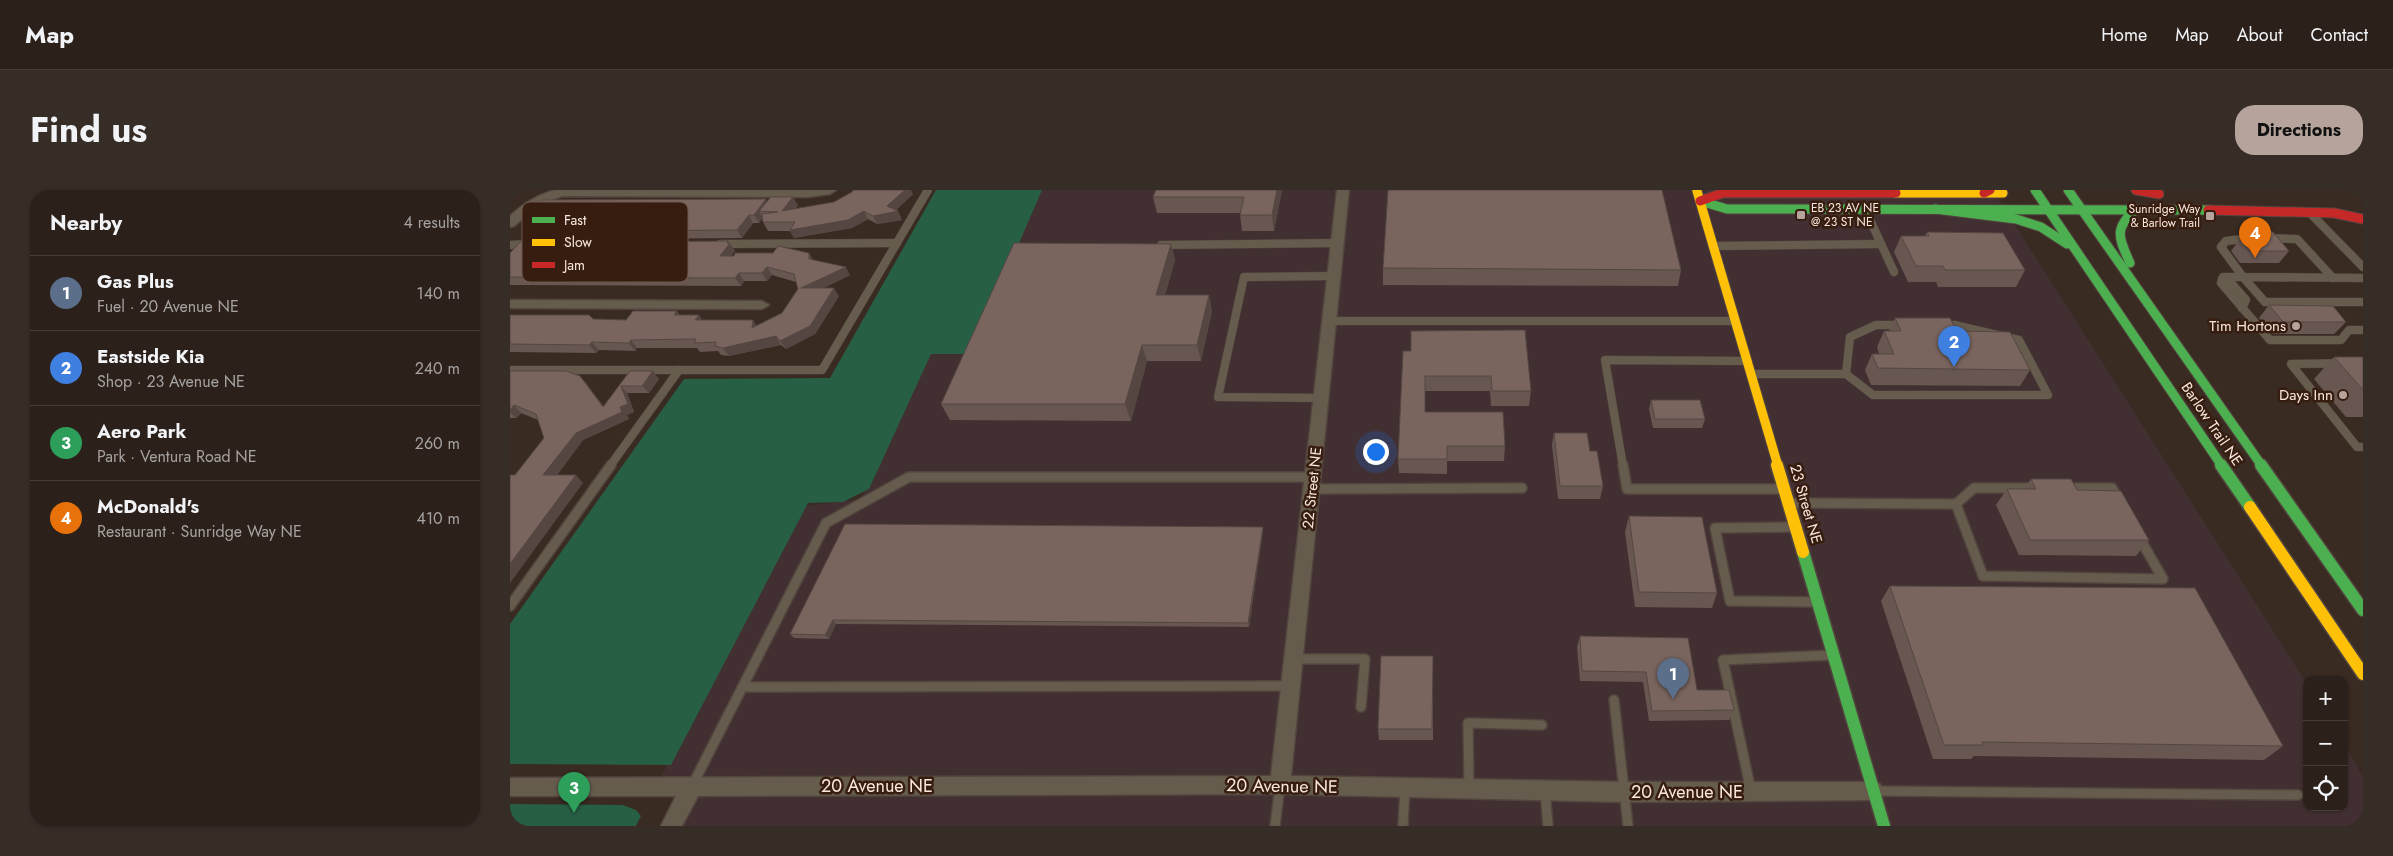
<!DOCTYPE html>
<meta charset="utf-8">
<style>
body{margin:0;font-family:Jost,sans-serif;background:#372d27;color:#f1f3f6}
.controls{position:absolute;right:15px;bottom:15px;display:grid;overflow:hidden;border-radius:10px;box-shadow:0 1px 4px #0004}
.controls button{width:45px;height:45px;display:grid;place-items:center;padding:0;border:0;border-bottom:1px solid #473e39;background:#2b201a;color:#f1f3f6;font:25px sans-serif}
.you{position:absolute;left:865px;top:261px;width:18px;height:18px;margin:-12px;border:4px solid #fff;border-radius:50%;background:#1a73e8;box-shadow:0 0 0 8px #1a73e833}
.badge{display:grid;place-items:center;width:32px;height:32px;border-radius:50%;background:#b6a49c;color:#fff;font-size:16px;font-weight:700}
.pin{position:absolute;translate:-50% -41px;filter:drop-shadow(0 1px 2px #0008)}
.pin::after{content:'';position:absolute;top:26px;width:18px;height:15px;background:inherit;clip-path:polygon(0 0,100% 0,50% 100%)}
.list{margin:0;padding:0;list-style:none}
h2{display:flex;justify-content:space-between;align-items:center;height:65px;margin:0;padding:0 20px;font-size:21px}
h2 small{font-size:16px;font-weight:400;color:#a6a3a2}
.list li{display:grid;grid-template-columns:32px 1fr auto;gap:15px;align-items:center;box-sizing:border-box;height:75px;padding:0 20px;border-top:1px solid #473e39}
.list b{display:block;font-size:19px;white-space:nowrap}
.list p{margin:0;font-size:16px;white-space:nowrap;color:#a6a3a2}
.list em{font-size:16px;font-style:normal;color:#a6a3a2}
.icon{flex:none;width:28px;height:28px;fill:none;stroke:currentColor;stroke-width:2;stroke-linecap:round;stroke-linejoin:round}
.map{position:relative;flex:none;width:1853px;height:636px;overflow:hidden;border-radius:20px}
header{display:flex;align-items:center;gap:30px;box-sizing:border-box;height:70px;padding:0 25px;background:#2b201a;border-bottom:1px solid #473e39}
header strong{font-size:24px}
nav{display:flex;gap:28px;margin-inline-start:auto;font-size:18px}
.intro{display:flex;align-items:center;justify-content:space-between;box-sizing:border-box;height:120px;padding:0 30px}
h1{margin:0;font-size:35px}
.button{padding:12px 22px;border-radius:20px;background:#b6a49c;color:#111;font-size:18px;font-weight:700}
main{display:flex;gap:30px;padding:0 30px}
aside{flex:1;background:#2b201a;border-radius:20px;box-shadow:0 1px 4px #0004}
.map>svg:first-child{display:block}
.industrial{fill:#422f32}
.green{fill:#275f45}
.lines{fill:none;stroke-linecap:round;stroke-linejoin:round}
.lane-far1-casing{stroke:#52453e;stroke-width:9}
.lane-casing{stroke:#52453e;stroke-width:12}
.street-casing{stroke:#52453e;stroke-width:3}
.fast-far1-casing{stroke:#52453e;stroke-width:11}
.fast-casing{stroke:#52453e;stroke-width:15}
.slow-far1-casing{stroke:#52453e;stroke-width:11}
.slow-casing{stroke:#52453e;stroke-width:15}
.jam-casing{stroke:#52453e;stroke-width:11}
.lane-far1{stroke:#665c4d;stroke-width:8}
.lane{stroke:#665c4d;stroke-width:9}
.street{fill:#665c4d;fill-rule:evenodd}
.fast-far1{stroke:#4caf50;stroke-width:9}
.fast{stroke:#4caf50;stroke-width:12}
.slow-far1{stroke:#ffc107;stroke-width:9}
.slow{stroke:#ffc107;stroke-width:12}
.jam{stroke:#c62828;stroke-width:9}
.wall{fill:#685651}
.shaded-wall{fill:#554642}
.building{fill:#79645e;stroke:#554642}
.poi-dot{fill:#b6a49c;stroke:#371d10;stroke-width:2}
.labels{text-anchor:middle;stroke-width:5;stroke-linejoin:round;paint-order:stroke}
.far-poi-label{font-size:12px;fill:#f9e6de;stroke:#371d10;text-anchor:start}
.poi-label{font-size:15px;fill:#f9e6de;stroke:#371d10;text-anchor:end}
.street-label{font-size:15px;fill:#f9e6de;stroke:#371d10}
.near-street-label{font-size:18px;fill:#f9e6de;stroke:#371d10}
.key{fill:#371d10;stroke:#71594e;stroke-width:1}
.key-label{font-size:14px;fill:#f9e6de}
</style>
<header>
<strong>Map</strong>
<nav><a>Home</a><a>Map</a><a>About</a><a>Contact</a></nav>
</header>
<div class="intro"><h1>Find us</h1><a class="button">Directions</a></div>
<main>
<aside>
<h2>Nearby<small>4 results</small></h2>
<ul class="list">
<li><span class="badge" style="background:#5c6f8a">1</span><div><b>Gas Plus</b><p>Fuel · 20 Avenue NE</p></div><em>140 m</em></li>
<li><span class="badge" style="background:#3f7fe0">2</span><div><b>Eastside Kia</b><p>Shop · 23 Avenue NE</p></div><em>240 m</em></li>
<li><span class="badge" style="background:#2e9e5b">3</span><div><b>Aero Park</b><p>Park · Ventura Road NE</p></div><em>260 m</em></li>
<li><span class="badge" style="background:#e8710a">4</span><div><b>McDonald's</b><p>Restaurant · Sunridge Way NE</p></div><em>410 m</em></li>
</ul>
</aside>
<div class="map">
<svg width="1853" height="636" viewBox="0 0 1853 636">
<rect width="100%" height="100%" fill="#392a22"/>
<!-- industrial -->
<path class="industrial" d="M 500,0 L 1483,0 L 1797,494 L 1797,617 L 1834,617 L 1834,553 L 1853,587 L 1853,636 L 161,636 L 181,597 L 146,597 L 288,317 L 351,309 Z"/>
<!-- green -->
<g class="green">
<path d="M 426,0 L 532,0 L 461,164 L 421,164 L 359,299 L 333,312 L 298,313 L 161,575 L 0,574 L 0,434 L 174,189 L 320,188 Z"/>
<path d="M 0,614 L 113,615 L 126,620 L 131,626 L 126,636 L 0,636 Z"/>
</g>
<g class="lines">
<defs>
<g id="lane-far1">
<path d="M 1355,19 L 1384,82"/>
<path d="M 1799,22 L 1853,77"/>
<path d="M 1741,48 L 1716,51 L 1711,57 L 1733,87 L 1853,88"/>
<path d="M 1756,48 L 1787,49 L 1823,88"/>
<path d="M 42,54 L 102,54"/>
<path d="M 210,54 L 387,53"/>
<path d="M 0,55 L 19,54"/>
<path d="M 651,55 L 828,53"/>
<path d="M 1204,56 L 1371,54"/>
<path d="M 1712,89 L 1722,94 L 1736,110 L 1732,118"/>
<path d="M 1853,112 L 1755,112 L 1733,87 L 1713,87 L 1711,93 L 1760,150 L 1831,150 L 1839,140 L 1853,140"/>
<path d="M 818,131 L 1226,131"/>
<path d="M 1853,173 L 1781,174 L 1847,257 L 1853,257"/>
<path d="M 0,180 L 312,180 L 418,0"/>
<path d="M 1242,184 L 1336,184 L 1340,147 L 1366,135 L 1393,135"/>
<path d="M 1336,184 L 1363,205 L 1538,205 L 1509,150 L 1444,135 L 1433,135"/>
<path d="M 811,208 L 708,207 L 734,87 L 824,86"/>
<path d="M 100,276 L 169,180"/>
<path d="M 1113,276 L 1095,170 L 1238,171"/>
</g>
<g id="lane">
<path d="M 1113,275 L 1117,299 L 1275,299"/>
<path d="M 1555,298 L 1602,298 L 1609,311"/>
<path d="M 802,299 L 1012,298"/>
<path d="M 1280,313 L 1446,314 L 1473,386 L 1653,389 L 1629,347"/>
<path d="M 1446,314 L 1464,298 L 1525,298"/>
<path d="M 1287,337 L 1205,338 L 1220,411 L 1308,412"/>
<path d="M 0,416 L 101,275"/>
<path d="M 783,469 L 855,469 L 851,517"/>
<path d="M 234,497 L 780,496"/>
<path d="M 1104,510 L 1118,636"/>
<path d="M 182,596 L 316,333 L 399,287 L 803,287"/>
<path d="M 959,599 L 958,533 L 1032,535"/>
<path d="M 1035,600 L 1038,636"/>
<path d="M 1241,601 L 1213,470 L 1322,465"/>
<path d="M 1366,601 L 1788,605"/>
<path d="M 765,636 L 770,595"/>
<path d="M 893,636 L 895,598"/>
</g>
<g id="street">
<path d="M 45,0 L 326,0 L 320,4 L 298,7 L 52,6 L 27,16 L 4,36 L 0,37 L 0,26 C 13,14 27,5 45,0 Z"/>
<path d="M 827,0 L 839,0 L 781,586 L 1114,592 L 1363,592 L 1370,594 L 1373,601 L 1370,608 L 1363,610 L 1114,612 L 770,604 L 188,606 L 172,636 L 151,636 L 166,606 L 0,606 L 0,588 L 761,586 Z"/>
<path d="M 0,110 L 252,111 L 259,115 L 252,119 L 0,118 Z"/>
</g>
<g id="fast-far1">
<path d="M 1525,0 L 1712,276"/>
<path d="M 1558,0 L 1752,276"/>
<path d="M 1190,11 L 1217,19 L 1698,20"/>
<path d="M 1425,19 L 1506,29 L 1531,37 L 1557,54"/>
<path d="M 1620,73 C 1609,48 1603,39 1626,19"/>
</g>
<g id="fast">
<path d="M 1711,275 L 1740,317"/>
<path d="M 1751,275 L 1853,420"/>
<path d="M 1293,362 L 1374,636"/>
</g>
<g id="slow-far1">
<path d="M 1187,1 L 1268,276"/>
<path d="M 1386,3 L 1493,3"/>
</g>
<g id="slow">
<path d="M 1267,275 L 1293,362"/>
<path d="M 1740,317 L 1853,484"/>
</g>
<g id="jam">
<path d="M 1626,0 L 1649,4"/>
<path d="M 1474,3 L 1480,0"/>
<path d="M 1190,11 L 1213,3 L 1386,3"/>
<path d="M 1698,20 L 1824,23 L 1853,29"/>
</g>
</defs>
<!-- lane-far1 casing -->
<use href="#lane-far1" class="lane-far1-casing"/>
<!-- lane casing -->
<use href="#lane" class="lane-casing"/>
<!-- street casing -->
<use href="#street" class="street-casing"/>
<!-- fast-far1 casing -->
<use href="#fast-far1" class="fast-far1-casing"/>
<!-- fast casing -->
<use href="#fast" class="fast-casing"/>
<!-- slow-far1 casing -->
<use href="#slow-far1" class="slow-far1-casing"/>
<!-- slow casing -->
<use href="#slow" class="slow-casing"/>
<!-- jam casing -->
<use href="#jam" class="jam-casing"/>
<!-- lane-far1 -->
<use href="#lane-far1" class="lane-far1"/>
<!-- lane -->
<use href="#lane" class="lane"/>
<!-- street -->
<use href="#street" class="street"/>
<!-- fast-far1 -->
<use href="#fast-far1" class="fast-far1"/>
<!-- fast -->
<use href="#fast" class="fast"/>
<!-- slow-far1 -->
<use href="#slow-far1" class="slow-far1"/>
<!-- slow -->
<use href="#slow" class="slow"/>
<!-- jam -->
<use href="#jam" class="jam"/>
</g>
<!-- wall -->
<g class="wall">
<path d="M 772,0 L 764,41 L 732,41 L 730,25 L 730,23 L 647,23 L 643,7 Z"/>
<path d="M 403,4 L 386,20 L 388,21 L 392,30 L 367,34 L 358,29 L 342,38 L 284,48 L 280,41 L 258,41 L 253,32 L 252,28 L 249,33 L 243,33 L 232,48 L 109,49 L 103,41 L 104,40 L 78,39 L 69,49 L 28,49 L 21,42 L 25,38 L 19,38 L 13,30 L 257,11 L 288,15 L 285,19 Z"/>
<path d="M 1417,42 L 1515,80 L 1506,97 L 1428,97 L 1426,92 L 1398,92 L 1384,62 L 1391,46 L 1415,46 Z"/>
<path d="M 1730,49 L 1779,61 L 1769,73 L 1730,73 L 1721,61 Z"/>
<path d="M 219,53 L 225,61 L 221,66 L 263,63 L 299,63 L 303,70 L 340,85 L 313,98 L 329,106 L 305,144 L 276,159 L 271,155 L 219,166 L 211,165 L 208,161 L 190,162 L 187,158 L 127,158 L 125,161 L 89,160 L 86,163 L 0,162 L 0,125 L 83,129 L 116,130 L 171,125 L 189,125 L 192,130 L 247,135 L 272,123 L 288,99 L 286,92 L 262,85 L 257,91 L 234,91 L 231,96 L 0,95 L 0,63 L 58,60 L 57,62 L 83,62 Z"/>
<path d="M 661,54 L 665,70 L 655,105 L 699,105 L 702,121 L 691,171 L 637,171 L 621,231 L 440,230 L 431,214 Z"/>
<path d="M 873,78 L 1171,80 L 1168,96 L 873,95 Z"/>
<path d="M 1759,115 L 1836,132 L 1824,144 L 1763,144 L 1749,128 Z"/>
<path d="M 1385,128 L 1447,141 L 1520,180 L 1510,196 L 1361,195 L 1355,180 L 1362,164 L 1369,164 L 1367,157 L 1374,141 L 1379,141 Z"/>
<path d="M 901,141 L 1021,201 L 1019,216 L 981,216 L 980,201 L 915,201 L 915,222 L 995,256 L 994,271 L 937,271 L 937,284 L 889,283 L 888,269 L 901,161 Z"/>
<path d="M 1824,167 L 1853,167 L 1853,227 L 1836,227 L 1804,189 Z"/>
<path d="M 0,181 L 70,186 L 94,217 L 120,181 L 149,189 L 139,203 L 117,203 L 124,222 L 117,225 L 119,229 L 73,250 L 47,285 L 73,293 L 5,285 L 34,248 L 28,230 L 11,223 L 6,228 L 0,228 Z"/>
<path d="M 1141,210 L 1195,229 L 1192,238 L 1143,238 L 1139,219 Z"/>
<path d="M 1044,243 L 1080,261 L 1093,296 L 1090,309 L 1048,309 L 1042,255 Z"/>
<path d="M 1521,289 L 1567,300 L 1639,350 L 1626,366 L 1509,365 L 1486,315 L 1497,299 L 1514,299 Z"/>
<path d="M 1119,326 L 1207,403 L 1202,418 L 1125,417 L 1115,342 Z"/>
<path d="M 335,334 L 753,337 L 753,341 L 739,437 L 326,434 L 319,449 L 284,448 L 280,444 Z"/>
<path d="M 1380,396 L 1773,556 L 1754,570 L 1464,566 L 1461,569 L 1423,569 L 1371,411 Z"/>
<path d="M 1070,446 L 1187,500 L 1224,520 L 1219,530 L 1139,531 L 1133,492 L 1070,491 L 1067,457 Z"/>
<path d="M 923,466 L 923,550 L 869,550 L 868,539 Z"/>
</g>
<!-- shaded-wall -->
<g class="shaded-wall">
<path d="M 395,0 L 401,0 L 403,4 L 384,22 L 388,21 L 392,30 L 367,34 L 363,26 L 377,16 Z"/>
<path d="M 767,0 L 772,0 L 764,41 L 762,25 Z"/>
<path d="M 283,7 L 288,15 L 277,29 L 272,21 Z"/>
<path d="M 256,9 L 260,17 L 249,21 L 253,27 L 249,33 L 244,25 Z"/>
<path d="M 354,21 L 358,29 L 342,38 L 284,48 L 280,40 Z"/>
<path d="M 239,25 L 243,33 L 232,48 L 227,40 Z"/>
<path d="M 72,32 L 78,39 L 69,49 L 63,41 Z"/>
<path d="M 218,51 L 225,61 L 215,74 L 210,66 Z"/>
<path d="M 52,52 L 58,60 L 49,70 L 43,62 Z"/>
<path d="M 661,54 L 665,70 L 650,121 L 646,105 Z"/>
<path d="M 299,63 L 303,71 L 299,69 Z"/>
<path d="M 257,77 L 262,85 L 257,91 L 252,83 Z"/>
<path d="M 336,77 L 340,85 L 296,107 L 291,98 Z"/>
<path d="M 229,83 L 234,91 L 231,96 L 225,88 Z"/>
<path d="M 324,98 L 329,106 L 305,144 L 276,159 L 270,151 Z"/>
<path d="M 699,105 L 702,121 L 691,171 L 687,155 Z"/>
<path d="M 167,121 L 173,129 L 164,125 Z"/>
<path d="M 189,125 L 194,134 L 185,130 Z"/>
<path d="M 243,130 L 248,138 L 242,138 Z"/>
<path d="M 266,146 L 271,155 L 219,166 L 213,158 Z"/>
<path d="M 121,150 L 127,158 L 125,161 L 119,153 Z"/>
<path d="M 82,152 L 89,160 L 86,163 L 79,155 Z"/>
<path d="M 632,155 L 637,171 L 621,231 L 615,214 Z"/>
<path d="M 143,181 L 149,189 L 139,203 L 132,196 Z"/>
<path d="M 70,186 L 77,194 L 100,225 L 93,217 Z"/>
<path d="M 111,196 L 117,203 L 124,222 L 117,225 L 119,229 L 73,250 L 41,293 L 33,285 L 66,243 L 110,217 Z"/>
<path d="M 4,215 L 11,223 L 6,228 L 0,222 L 0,220 Z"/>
<path d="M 66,285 L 73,293 L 0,393 L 0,374 Z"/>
<path d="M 753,337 L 753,341 L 739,437 L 738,433 Z"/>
<path d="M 323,430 L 326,434 L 319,449 L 315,445 Z"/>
</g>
<!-- building -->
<g class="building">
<path d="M 343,0 L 395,0 L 377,16 L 388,21 L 363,26 L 354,21 L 338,30 L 280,40 L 285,32 L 253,32 L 252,24 L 268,22 L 249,21 L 261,7 L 283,7 L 272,21 L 324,12 L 342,2 Z"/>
<path d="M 646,0 L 767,0 L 762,25 L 730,25 L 734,7 L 643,7 Z"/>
<path d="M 878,0 L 1152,0 L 1171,80 L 873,78 Z"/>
<path d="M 256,9 L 244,25 L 239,25 L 227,40 L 103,41 L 111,32 L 72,32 L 63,41 L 21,42 L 32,30 L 13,30 L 32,10 Z"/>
<path d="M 1762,41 L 1779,61 L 1739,61 L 1730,49 L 1736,42 Z"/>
<path d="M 1417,42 L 1493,43 L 1515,80 L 1435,80 L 1433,76 L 1406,76 L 1391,46 L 1419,46 Z"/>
<path d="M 218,51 L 217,53 L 220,53 L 210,66 L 224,66 L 225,63 L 263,63 L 268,56 L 299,63 L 299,69 L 336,77 L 291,98 L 324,98 L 300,136 L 270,151 L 266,146 L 213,158 L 205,156 L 206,152 L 184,153 L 186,149 L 121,150 L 119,153 L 82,152 L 79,155 L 0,154 L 0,125 L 79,125 L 83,129 L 116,130 L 123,121 L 167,121 L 164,125 L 189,125 L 185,130 L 243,130 L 242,138 L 272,123 L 288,99 L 284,84 L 257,77 L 252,83 L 229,83 L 225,88 L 0,87 L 0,63 L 10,52 L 52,52 L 43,62 L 83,62 L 93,52 Z"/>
<path d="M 504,53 L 661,54 L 646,105 L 699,105 L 687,155 L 632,155 L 615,214 L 431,214 Z"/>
<path d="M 1759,115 L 1823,116 L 1836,132 L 1773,132 Z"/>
<path d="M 1385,128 L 1440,128 L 1447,141 L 1500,142 L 1520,180 L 1368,178 L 1362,164 L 1384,164 L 1374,141 L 1391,141 Z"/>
<path d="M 1015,140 L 1021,201 L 982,201 L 981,186 L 915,186 L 915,222 L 993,222 L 995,256 L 937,256 L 937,269 L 888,269 L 893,161 L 901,161 L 901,141 Z"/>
<path d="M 1824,167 L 1853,167 L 1853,200 Z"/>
<path d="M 0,181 L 56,181 L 70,186 L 93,217 L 120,181 L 143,181 L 132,196 L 111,196 L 118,214 L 110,217 L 112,222 L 66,243 L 33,285 L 66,285 L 0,374 L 0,285 L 5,285 L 34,248 L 26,224 L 4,215 L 0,220 Z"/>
<path d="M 1141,210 L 1190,210 L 1195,229 L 1145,229 Z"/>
<path d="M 1044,243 L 1077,243 L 1080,261 L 1087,261 L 1093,296 L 1050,296 Z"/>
<path d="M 1521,289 L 1561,289 L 1567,300 L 1611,301 L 1639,350 L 1520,350 L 1497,299 L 1526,299 Z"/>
<path d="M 1119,326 L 1192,327 L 1207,403 L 1129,402 Z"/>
<path d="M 335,334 L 753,337 L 738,433 L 323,430 L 315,445 L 280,444 Z"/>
<path d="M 1380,396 L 1685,398 L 1773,556 L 1472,552 L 1473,555 L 1434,555 Z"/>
<path d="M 1070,446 L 1178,448 L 1187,500 L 1219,500 L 1224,520 L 1142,521 L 1136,482 L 1072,481 Z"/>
<path d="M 871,466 L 923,466 L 922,539 L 868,539 Z"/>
</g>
<!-- markers -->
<g class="poi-dot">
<rect x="1286" y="20" width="10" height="10" rx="2.5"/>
<rect x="1695" y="21" width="10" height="10" rx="2.5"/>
<circle cx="1786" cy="136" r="5"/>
<circle cx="1833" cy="205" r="5"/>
</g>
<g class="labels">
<!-- far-poi labels -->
<g class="far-poi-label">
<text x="1301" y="22">EB 23 AV NE<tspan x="1301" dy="14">@ 23 ST NE</tspan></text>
<text x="1690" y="23" text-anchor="end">Sunridge Way<tspan x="1690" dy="14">&amp; Barlow Trail</tspan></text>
</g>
<!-- poi labels -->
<g class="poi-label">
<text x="1776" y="141">Tim Hortons</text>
<text x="1823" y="210">Days Inn</text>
</g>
<!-- street labels -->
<g class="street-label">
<text transform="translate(1702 234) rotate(56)" y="5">Barlow Trail NE</text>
<text transform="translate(802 298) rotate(-84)" y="5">22 Street NE</text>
<text transform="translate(1296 314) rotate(74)" y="5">23 Street NE</text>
</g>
<!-- near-street labels -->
<g class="near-street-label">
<text x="367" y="602">20 Avenue NE</text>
<text transform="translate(772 596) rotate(1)" y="6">20 Avenue NE</text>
<text x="1177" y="608">20 Avenue NE</text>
</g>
</g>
<!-- legend -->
<rect x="12" y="12" width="166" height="80" rx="8" class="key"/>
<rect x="22" y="27" width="23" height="6" fill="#4caf50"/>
<rect x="22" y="49" width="23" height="7" fill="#ffc107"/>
<rect x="22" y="72" width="23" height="6" fill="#c62828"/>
<g class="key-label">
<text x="54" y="35">Fast</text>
<text x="54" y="57">Slow</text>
<text x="54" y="80">Jam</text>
</g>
</svg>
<div class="controls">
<button>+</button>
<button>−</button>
<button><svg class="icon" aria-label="locate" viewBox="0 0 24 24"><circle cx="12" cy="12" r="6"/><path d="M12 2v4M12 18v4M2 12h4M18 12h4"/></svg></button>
</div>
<div class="you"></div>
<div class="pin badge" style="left:1163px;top:509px;background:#5c6f8a">1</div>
<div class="pin badge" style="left:1444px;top:177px;background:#3f7fe0">2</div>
<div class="pin badge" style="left:64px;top:623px;background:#2e9e5b">3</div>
<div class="pin badge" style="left:1745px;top:68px;background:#e8710a">4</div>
</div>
</main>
